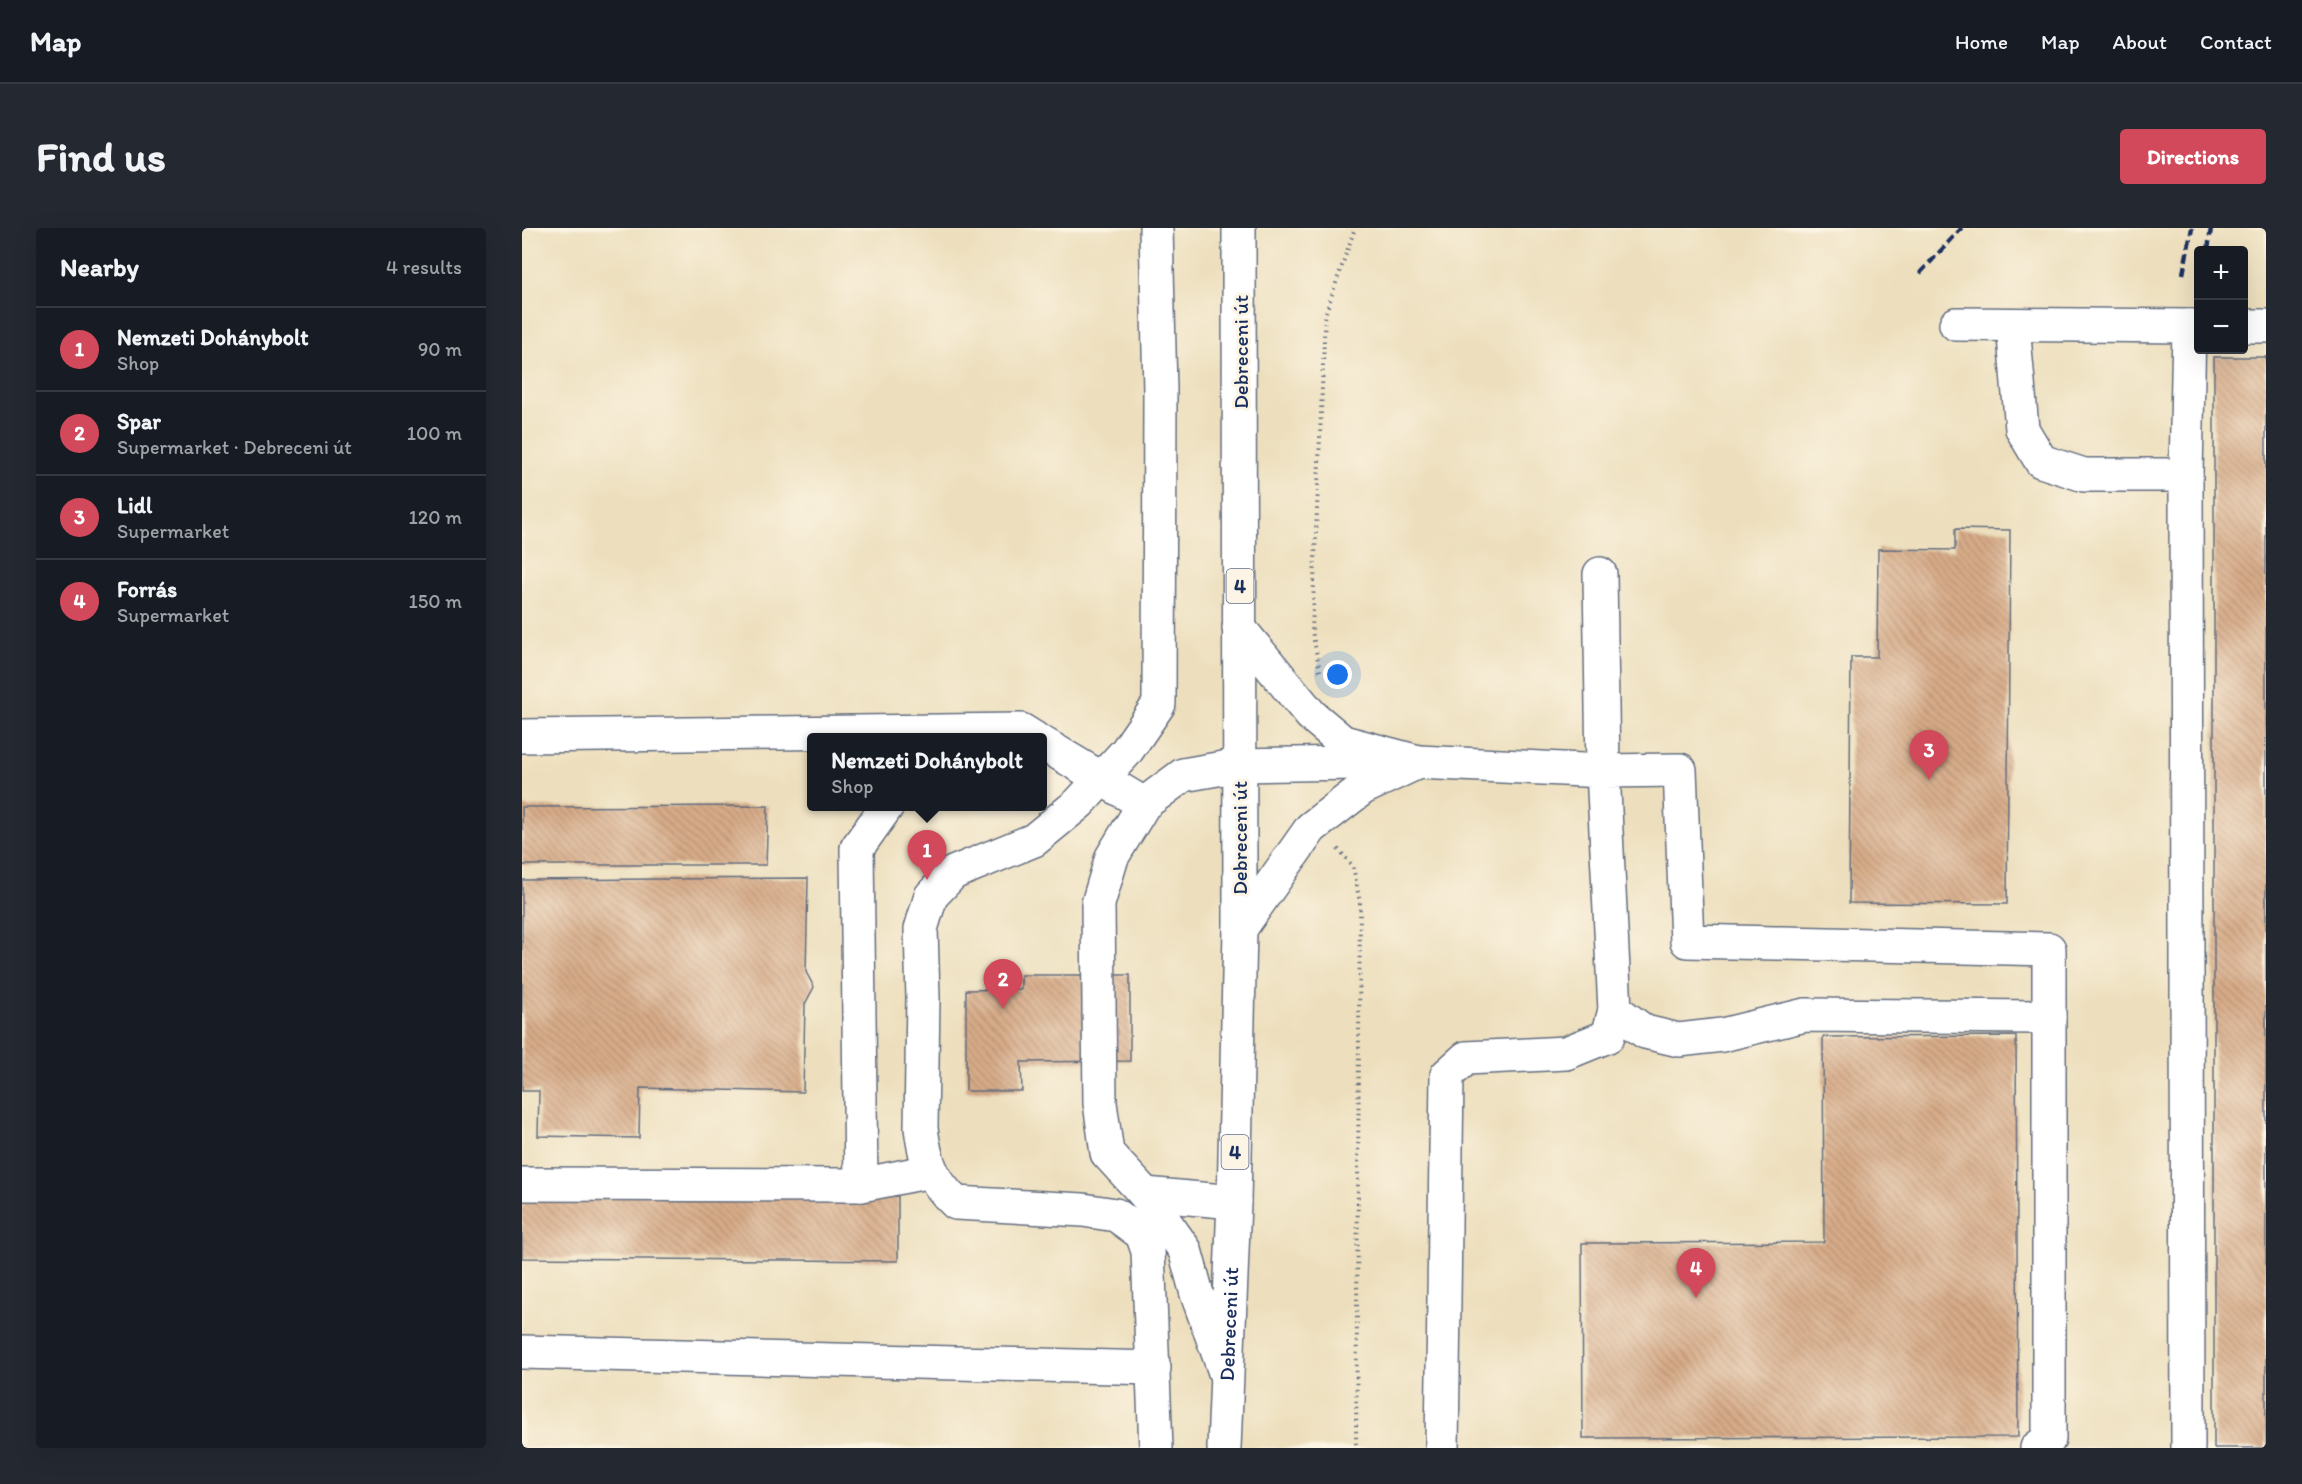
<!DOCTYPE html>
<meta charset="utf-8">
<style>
body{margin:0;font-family:Itim,sans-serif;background:#242831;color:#f1f3f6}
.controls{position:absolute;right:18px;top:18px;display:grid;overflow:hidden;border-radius:6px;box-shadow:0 6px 24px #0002}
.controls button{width:54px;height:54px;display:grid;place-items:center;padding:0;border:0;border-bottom:2px solid #363941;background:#171b24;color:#f1f3f6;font:30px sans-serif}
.you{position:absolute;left:816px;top:447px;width:21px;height:21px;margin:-15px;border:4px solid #fff;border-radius:50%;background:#1a73e8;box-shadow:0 0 0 9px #1a73e833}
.badge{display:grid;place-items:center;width:39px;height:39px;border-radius:50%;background:#d1495b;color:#fff;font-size:20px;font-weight:700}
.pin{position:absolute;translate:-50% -50px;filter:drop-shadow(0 2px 3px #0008)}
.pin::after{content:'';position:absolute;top:32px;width:21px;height:18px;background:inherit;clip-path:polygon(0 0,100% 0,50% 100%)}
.popup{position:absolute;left:285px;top:505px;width:240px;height:78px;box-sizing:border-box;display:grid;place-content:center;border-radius:6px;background:#171b24;filter:drop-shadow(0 2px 4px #0005);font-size:20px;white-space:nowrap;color:#9ea1a6}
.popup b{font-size:22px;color:#f1f3f6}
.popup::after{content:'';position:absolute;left:50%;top:100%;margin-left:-12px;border:12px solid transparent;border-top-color:#171b24}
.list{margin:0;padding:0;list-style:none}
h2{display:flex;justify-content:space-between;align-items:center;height:78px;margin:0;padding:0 24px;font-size:26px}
h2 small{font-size:20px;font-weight:400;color:#9ea1a6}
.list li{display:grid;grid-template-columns:39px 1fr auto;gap:18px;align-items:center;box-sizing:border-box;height:84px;padding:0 24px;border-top:2px solid #363941}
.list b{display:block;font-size:22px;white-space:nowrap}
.list p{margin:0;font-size:20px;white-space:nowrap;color:#9ea1a6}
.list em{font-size:20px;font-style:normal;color:#9ea1a6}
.map{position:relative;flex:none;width:1744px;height:1220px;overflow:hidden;border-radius:6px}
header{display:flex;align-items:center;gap:36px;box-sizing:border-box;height:84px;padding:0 30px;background:#171b24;border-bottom:2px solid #363941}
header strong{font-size:28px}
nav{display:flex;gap:33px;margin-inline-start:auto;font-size:21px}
.intro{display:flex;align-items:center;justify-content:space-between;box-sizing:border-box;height:144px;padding:0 36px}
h1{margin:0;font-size:42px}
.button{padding:15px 27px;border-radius:6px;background:#d1495b;color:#fff;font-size:21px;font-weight:700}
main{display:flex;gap:36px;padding:0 36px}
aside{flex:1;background:#171b24;border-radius:6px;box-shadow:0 6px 24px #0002}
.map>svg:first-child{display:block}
.building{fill:url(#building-back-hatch)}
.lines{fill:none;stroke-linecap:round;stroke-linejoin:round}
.minor-casing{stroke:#646d7f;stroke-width:36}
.major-casing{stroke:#646d7f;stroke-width:36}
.path{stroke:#646d7f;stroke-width:4;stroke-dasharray:1.5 4.5;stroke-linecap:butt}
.minor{stroke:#fff;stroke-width:33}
.major{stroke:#fff;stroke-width:33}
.rail{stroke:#1b2f5e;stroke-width:4.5;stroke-dasharray:9 4.5;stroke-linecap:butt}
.labels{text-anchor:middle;stroke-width:6;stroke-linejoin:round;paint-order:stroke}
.shield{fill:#fcf5e5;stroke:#5e6a86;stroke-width:1.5}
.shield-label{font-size:20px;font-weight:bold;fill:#1b2f5e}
.street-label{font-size:21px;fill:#1b2f5e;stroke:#fcf5e5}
</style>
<header>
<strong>Map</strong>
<nav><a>Home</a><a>Map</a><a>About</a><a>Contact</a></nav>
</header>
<div class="intro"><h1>Find us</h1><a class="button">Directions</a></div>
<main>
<aside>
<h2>Nearby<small>4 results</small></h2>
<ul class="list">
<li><span class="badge">1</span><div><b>Nemzeti Dohánybolt</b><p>Shop</p></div><em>90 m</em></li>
<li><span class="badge">2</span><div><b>Spar</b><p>Supermarket · Debreceni út</p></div><em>100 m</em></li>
<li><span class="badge">3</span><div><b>Lidl</b><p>Supermarket</p></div><em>120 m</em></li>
<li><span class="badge">4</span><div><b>Forrás</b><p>Supermarket</p></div><em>150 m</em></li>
</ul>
</aside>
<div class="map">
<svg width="1744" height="1220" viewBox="0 0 1744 1220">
<defs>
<pattern id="building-back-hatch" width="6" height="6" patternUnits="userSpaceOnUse" patternTransform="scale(1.5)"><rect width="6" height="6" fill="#d8ac88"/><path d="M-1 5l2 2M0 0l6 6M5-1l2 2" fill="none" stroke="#ae8c72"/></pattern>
</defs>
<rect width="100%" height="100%" fill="#fcf5e5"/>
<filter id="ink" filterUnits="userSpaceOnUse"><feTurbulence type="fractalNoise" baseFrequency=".0167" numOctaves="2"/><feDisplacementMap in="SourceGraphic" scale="12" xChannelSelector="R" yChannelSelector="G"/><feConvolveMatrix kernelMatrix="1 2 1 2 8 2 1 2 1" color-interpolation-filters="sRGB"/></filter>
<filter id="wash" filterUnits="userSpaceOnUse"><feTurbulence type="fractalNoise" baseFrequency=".008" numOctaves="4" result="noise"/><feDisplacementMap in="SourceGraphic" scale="24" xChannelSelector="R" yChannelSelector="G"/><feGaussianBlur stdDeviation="1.35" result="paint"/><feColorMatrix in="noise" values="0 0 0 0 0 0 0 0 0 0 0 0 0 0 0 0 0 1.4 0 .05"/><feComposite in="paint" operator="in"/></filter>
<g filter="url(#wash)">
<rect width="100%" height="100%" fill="#eddfbd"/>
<g id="blocks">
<!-- building -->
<g class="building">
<rect x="1692" y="129" width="52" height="1091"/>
<path d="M 1433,301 L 1488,302 L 1485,676 L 1327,675 L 1329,429 L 1355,429 L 1356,321 L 1433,322 Z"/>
<path d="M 246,578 L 244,637 L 0,637 L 0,579 Z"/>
<path d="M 286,650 L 284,744 L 292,759 L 283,776 L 281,864 L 118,860 L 117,910 L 16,908 L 17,863 L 0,863 L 0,652 Z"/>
<path d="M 499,747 L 608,747 L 608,833 L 499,834 L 500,863 L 444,863 L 444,762 L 499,761 Z"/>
<path d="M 1494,808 L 1496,1209 L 1061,1210 L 1060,1015 L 1302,1014 L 1301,809 Z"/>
<path d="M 0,965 L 376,968 L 376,1033 L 0,1030 Z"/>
</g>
</g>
</g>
<g filter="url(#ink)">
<use href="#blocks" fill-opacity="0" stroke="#646d7f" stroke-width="1.5"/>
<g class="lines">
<defs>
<g id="minor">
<path d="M 1434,96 L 1667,98"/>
<path d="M 1491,97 L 1500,201 L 1519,233 L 1562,247 L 1664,247"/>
<path d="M 1722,98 L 1744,98"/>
<path d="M 0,508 L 499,502 L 512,510"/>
<path d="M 520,515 L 622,576"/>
<path d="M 0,956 L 339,957 L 409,943"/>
<path d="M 339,957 L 335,620 L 365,578"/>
<path d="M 623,966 L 712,974"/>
<path d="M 0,1124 L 632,1140"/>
<path d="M 704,1147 L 675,1066 L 663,1022 L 623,966 L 585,925 L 578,875 L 576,676 L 590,629 L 622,576 L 661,547 L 718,537 L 896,534 L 1081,543 L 1158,542 L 1165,713 L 1527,721 L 1527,789 L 1283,787 L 1200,807 L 1157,812 L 1123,804 L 1093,782 L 1081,543 L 1078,346"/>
<path d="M 634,1220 L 626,1023 L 620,1006 L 594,987 L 561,982 L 434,975 C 409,952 403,932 399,900 L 401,770 L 399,701 L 409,668 L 431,645 L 512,612 L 557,575 L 604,524 L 637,476 L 638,162 L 634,0"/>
<path d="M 920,1220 L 925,847 L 944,830 L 1044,825 L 1086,808 L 1093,782"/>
<path d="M 1515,1220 L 1527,1211 L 1527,789"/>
<path d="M 1666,1220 L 1664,247 L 1667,98 L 1676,98"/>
</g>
<g id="major">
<path d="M 717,400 L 789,487 L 821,514 L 896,534"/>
<path d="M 718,701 L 789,600 L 841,560 L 896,534"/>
<path id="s1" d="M 702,1220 L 712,974 L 718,701 L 717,0"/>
</g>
</defs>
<!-- minor casing -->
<use href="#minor" class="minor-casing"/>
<!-- major casing -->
<use href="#major" class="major-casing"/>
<!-- path -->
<g class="path">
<path d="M 798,443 L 790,403 L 803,87 L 833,0"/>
<path d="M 816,621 L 831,638 L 838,675 L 834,1220"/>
</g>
<!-- minor -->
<use href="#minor" class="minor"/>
<!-- major -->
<use href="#major" class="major"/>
<!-- rail -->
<g class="rail">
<path d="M 1686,22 L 1689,0"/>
<path d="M 1398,45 L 1440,0"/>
<path d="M 1661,46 L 1670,0"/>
</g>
</g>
</g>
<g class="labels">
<!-- shield labels -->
<g class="shield">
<rect x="704.5" y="341" width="27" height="34" rx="4.5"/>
<rect x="699.5" y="907" width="27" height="34" rx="4.5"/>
</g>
<g class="shield-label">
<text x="718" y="365">4</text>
<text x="713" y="931">4</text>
</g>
<!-- street labels -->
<g class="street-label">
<text transform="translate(719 124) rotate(-90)" y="7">Debreceni út</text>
<text transform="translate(718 610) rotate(-90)" y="7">Debreceni út</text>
<text dy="7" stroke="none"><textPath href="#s1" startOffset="124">Debreceni út</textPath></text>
</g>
</g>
</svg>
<div class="controls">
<button>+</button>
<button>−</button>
</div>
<div class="you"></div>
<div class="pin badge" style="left:405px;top:652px">1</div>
<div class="popup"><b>Nemzeti Dohánybolt</b>Shop</div>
<div class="pin badge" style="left:481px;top:781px">2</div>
<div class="pin badge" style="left:1407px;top:552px">3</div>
<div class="pin badge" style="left:1174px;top:1070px">4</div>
</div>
</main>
